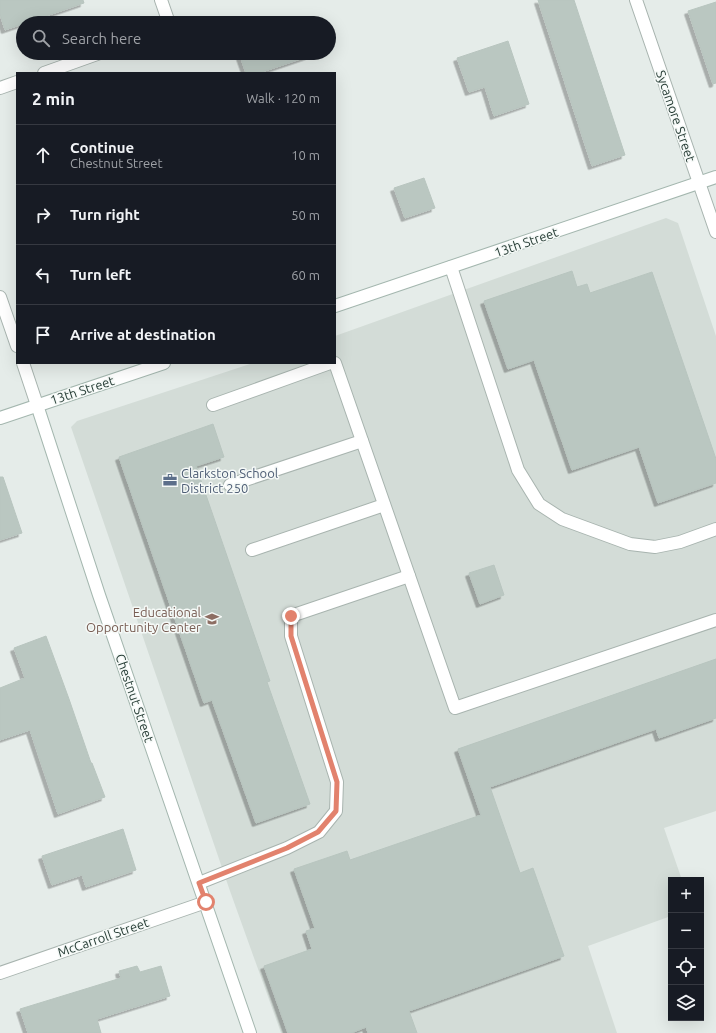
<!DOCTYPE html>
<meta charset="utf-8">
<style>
body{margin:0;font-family:Ubuntu,sans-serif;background:#20242c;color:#f1f3f6}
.controls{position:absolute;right:12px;bottom:12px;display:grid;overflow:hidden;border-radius:0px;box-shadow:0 4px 16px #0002}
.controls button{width:36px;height:36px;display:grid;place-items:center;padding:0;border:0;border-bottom:1px solid #363941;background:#171b24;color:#f1f3f6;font:20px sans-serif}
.stop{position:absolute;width:12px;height:12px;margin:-9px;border:3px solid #e2826d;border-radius:50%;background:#fff}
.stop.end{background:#e2826d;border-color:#fff;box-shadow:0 1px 4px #0008}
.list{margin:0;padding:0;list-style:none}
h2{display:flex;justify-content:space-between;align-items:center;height:52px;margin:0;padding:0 16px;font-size:17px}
h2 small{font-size:13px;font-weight:400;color:#9ea1a6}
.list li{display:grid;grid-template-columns:26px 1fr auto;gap:12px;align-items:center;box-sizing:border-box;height:60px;padding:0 16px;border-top:1px solid #363941}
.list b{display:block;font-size:15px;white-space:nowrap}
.list p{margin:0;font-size:13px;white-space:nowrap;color:#9ea1a6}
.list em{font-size:13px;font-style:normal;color:#9ea1a6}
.icon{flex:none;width:22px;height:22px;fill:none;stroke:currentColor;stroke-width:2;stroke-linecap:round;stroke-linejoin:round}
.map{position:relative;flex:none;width:716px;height:1033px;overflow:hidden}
.search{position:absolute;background:#171b24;box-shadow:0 4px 16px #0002;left:16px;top:16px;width:320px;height:44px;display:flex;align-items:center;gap:10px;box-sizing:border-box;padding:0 14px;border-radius:22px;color:#9ea1a6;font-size:15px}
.panel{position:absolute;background:#171b24;box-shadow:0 4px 16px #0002;left:16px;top:72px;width:320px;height:292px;border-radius:0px}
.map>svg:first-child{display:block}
.built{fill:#d3dcd7}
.building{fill:#bac7c1;stroke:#b8c5bf;filter:url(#shadow)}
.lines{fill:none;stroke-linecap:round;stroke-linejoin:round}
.service-casing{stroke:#a8b4af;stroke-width:14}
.minor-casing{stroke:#a8b4af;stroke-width:14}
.tertiary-casing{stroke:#a8b4af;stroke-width:14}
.secondary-casing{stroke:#a4b7af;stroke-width:14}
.service{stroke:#fff;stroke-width:12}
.minor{stroke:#fff;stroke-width:12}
.tertiary{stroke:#fff;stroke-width:12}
.secondary{stroke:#fff;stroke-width:12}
.route{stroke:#e2826d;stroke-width:5}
.labels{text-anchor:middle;stroke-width:3;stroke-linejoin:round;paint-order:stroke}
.street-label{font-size:13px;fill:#263c35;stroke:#f5f9f7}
.service-label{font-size:13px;fill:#4e5e75;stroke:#f5f9f7;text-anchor:start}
.education-label{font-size:13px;fill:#785e54;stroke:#f5f9f7;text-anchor:end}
</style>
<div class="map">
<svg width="716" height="1033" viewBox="0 0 716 1033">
<defs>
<filter id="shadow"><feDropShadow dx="-3.5" dy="3.5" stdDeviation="0" flood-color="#0004"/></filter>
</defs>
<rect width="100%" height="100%" fill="#e5ece9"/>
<!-- built -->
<path class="built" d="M 666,218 L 678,223 L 716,336 L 716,811 L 664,828 L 682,880 L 671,880 L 671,916 L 588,946 L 617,1033 L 281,1033 L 230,891 L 71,427 L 77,421 L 253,363 L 335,363 L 335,336 Z"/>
<!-- building -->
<g class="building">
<path d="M 0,0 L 83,0 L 84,3 L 5,30 L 0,14 Z"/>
<path d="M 538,0 L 574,0 L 625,155 L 592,166 Z"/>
<path d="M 716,2 L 716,83 L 713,84 L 688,11 Z"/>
<path d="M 508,41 L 529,104 L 494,116 L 485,87 L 469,92 L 457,58 Z"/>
<path d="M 239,53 L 308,53 L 309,56 L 259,73 L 246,73 Z"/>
<path d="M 424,178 L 435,208 L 405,218 L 394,188 Z"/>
<path d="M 572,271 L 577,287 L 587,284 L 590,293 L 652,272 L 716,459 L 716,483 L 658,503 L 639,447 L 572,470 L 534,360 L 508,369 L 484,301 Z"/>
<path d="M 213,424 L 224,457 L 196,466 L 270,681 L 267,682 L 310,804 L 256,823 L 212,700 L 204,703 L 119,457 Z"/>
<path d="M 0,477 L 3,477 L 22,533 L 0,540 Z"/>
<path d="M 494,565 L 504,595 L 480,604 L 469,573 Z"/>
<path d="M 46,636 L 69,699 L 91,763 L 92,763 L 105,797 L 58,814 L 30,730 L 0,740 L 0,688 L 25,678 L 14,648 Z"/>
<path d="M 716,659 L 716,718 L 659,738 L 656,729 L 490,787 L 520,873 L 533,868 L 564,956 L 409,1011 L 417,1033 L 368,1033 L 366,1027 L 351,1033 L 288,1033 L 264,966 L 312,949 L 306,931 L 315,928 L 294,869 L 347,851 L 350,860 L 481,815 L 458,749 Z"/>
<path d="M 123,829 L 136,870 L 86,887 L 82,875 L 52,885 L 42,856 Z"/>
<path d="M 137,966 L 140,972 L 161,966 L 170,996 L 97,1019 L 101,1033 L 28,1033 L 20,1009 L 121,978 L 119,971 Z"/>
</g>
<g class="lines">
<defs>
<g id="service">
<path d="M 161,0 L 169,23"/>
<path d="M 44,73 L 100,53"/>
<path d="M 0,88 L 17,82"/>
<path d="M 451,267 L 518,470 L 539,504 L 562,519 L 630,544 L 655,547 L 680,542 L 716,529"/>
<path d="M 335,363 L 455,708 L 716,620"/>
<path d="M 213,405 L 330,363"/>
<path d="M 230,485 L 362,441"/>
<path d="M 252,550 L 384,505"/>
<path d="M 199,883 L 287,848 L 319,832 L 336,811 L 337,782 L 291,636 L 291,616 L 409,576"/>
</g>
<g id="minor">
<path d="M 636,0 L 716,232"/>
<path d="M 0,973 L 206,902"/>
</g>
<g id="tertiary">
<path d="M 0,297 L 17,346"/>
<path d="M 23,363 L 37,405"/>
</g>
<g id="secondary">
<path d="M 335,306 L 716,177"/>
<path d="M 37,405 L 99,595 L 250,1033"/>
<path d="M 0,418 L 164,363"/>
</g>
</defs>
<!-- service casing -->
<use href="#service" class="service-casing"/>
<!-- minor casing -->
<use href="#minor" class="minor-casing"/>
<!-- tertiary casing -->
<use href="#tertiary" class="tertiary-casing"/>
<!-- secondary casing -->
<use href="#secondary" class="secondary-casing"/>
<!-- service -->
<use href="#service" class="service"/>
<!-- minor -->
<use href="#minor" class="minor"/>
<!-- tertiary -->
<use href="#tertiary" class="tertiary"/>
<!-- secondary -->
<use href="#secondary" class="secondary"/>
</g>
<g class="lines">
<!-- route -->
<path class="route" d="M 206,902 L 199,883 L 287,848 L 318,832 L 336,811 L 337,782 L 291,636 L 291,616"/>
</g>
<!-- icons -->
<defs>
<symbol id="office-bare" viewBox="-9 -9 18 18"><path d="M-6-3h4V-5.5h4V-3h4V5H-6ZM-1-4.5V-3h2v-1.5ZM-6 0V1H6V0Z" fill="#5c6f8a" stroke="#f5f9f7" stroke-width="2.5" paint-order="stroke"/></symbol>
<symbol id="school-bare" viewBox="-9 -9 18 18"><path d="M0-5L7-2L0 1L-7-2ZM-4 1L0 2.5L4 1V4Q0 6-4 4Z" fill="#8d6e63" stroke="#f5f9f7" stroke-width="2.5" paint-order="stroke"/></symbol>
</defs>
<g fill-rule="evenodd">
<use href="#office-bare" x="160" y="470" width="20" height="20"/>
<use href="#school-bare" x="202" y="609" width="20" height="20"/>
</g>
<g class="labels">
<!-- street labels -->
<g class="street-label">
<text transform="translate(676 116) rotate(71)" y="5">Sycamore Street</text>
<text transform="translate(526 242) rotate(-19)" y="5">13th Street</text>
<text transform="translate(82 390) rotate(-18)" y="5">13th Street</text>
<text transform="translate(135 698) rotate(71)" y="5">Chestnut Street</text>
<text transform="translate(103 937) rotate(-19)" y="5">McCarroll Street</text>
</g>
<!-- service labels -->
<g class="service-label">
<text x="181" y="478">Clarkston School<tspan x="181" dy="15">District 250</tspan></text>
</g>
<!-- education labels -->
<g class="education-label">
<text x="201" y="617">Educational<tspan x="201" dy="15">Opportunity Center</tspan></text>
</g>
</g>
</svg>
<div class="controls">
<button>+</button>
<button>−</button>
<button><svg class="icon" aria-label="locate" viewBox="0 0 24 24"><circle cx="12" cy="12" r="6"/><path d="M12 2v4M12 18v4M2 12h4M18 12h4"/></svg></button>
<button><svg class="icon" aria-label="layers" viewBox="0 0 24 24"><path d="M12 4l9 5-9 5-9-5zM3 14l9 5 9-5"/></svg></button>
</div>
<div class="stop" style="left:206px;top:902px"></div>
<div class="stop end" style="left:291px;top:616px"></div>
<div class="search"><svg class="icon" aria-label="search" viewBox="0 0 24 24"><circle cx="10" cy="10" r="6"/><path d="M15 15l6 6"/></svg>Search here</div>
<section class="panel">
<h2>2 min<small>Walk · 120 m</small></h2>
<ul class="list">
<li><svg class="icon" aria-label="ahead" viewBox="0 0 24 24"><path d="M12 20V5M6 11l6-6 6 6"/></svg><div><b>Continue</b><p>Chestnut Street</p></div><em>10 m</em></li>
<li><svg class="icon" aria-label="right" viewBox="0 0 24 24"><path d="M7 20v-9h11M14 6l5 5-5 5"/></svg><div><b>Turn right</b></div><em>50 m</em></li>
<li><svg class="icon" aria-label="left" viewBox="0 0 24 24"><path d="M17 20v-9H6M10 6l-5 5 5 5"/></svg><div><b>Turn left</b></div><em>60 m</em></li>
<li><svg class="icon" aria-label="arrive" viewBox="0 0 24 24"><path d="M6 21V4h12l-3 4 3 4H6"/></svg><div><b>Arrive at destination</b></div></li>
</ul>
</section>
</div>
